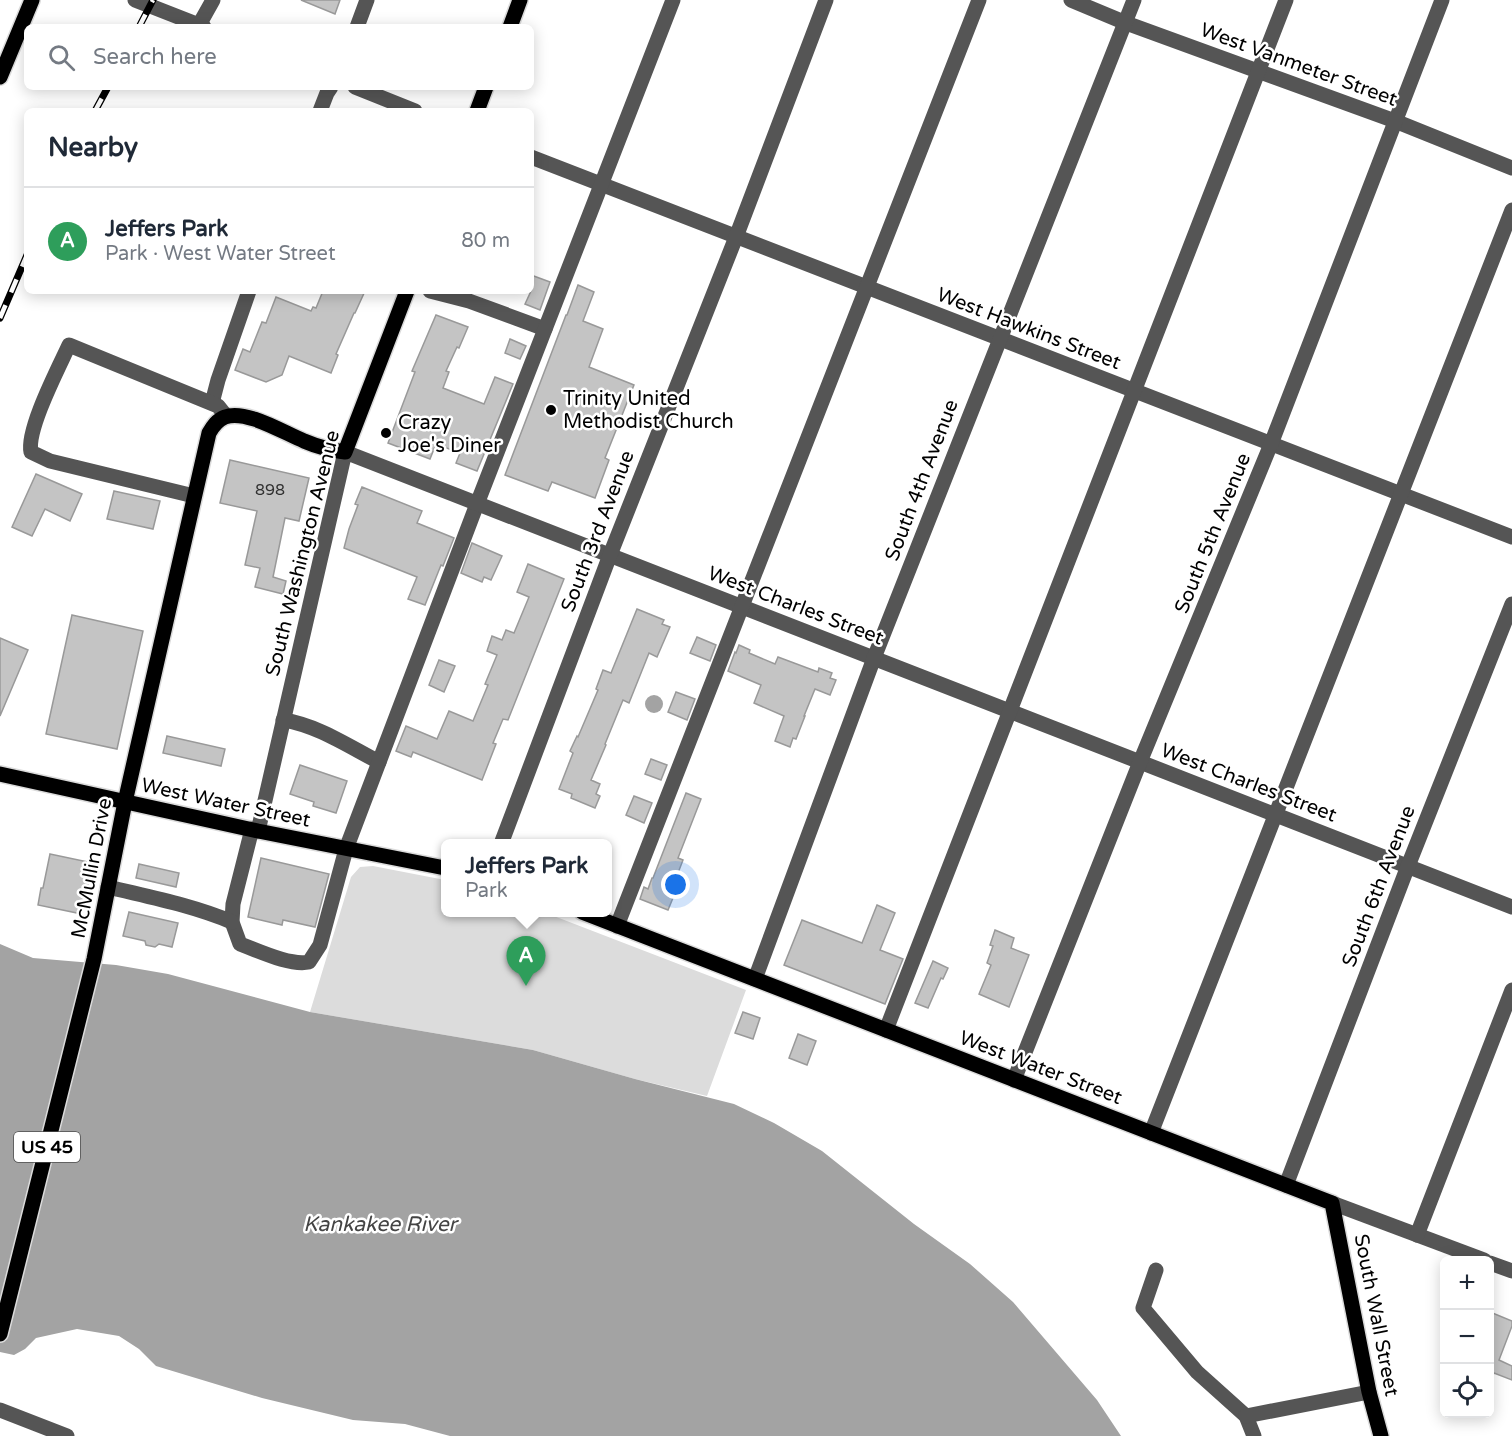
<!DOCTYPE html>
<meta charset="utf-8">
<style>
body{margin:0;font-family:"Varela Round",sans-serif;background:#f2f2f3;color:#1f2937}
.controls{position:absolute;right:18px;bottom:18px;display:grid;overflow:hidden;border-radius:9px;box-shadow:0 3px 15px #0003}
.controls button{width:54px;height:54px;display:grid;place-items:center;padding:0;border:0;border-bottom:2px solid #e0e1e3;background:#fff;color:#1f2937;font:30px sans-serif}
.you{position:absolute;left:676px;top:885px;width:21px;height:21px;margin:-15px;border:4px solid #fff;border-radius:50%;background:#1a73e8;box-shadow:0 0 0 9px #1a73e833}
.badge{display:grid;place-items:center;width:39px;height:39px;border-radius:50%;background:#1a73e8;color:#fff;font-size:20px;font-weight:700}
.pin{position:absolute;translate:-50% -50px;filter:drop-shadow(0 2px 3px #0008)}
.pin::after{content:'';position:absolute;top:32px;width:21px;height:18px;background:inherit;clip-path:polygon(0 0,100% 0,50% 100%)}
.popup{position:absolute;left:441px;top:839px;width:171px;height:78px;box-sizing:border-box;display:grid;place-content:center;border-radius:9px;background:#fff;filter:drop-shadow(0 2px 4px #0005);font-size:20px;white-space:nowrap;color:#747a83}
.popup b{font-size:22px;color:#1f2937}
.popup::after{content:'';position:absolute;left:50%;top:100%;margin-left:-12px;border:12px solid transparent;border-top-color:#fff}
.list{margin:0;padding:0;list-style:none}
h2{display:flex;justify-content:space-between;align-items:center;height:78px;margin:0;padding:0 24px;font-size:26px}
h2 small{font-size:20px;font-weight:400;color:#747a83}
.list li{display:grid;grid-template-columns:39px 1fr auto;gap:18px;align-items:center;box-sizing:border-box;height:108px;padding:0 24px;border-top:2px solid #e0e1e3}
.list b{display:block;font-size:22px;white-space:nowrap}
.list p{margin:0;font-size:20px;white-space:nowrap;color:#747a83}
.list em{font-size:20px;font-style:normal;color:#747a83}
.icon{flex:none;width:33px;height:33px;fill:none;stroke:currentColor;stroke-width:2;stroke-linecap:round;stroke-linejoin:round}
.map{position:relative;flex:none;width:1512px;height:1436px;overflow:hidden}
.search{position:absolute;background:#fff;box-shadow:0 3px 15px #0003;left:24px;top:24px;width:510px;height:66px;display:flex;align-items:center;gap:15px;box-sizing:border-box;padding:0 21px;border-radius:9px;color:#747a83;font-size:22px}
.panel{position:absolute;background:#fff;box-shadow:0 3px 15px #0003;left:24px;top:108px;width:510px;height:186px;border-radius:9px}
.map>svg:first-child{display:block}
.green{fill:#dcdcdc}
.water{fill:#a3a3a3}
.building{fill:#c4c4c4;stroke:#999;stroke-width:1.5}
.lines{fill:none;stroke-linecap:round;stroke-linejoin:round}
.major-casing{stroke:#dbdbdb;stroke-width:18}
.minor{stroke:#555;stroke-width:15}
.major{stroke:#000;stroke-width:15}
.rail-casing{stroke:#000;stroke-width:7}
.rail{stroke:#fff;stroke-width:4.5;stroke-dasharray:14;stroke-linecap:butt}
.poi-dot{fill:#000;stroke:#fff;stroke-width:2}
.labels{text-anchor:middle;stroke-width:5;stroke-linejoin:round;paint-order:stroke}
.number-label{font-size:16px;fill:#313131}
.shield{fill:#fff;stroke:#4c4c4c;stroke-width:1.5}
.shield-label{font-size:18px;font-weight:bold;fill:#000}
.street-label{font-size:20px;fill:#000;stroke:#fff}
.poi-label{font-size:20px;fill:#000;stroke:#fff;text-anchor:start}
.water-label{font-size:21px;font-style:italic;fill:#444;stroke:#fff}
</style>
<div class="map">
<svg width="1512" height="1436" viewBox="0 0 1512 1436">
<rect width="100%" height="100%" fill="#fff"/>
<!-- green -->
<path class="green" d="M 373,866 L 445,880 L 445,912 L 546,913 L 746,990 L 707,1096 L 635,1079 L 533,1050 L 310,1012 L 351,877 L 360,867 Z"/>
<!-- water -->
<g class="water">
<circle cx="654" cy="704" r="9"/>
<path d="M 0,944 L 33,958 L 116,965 L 168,974 L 310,1012 L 533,1050 L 635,1079 L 734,1104 L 774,1123 L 822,1151 L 914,1224 L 970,1264 L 1013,1302 L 1097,1400 L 1121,1436 L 450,1436 L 405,1424 L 353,1420 L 262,1398 L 156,1366 L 139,1349 L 119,1336 L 77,1329 L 36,1338 L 25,1349 L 14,1355 L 0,1352 Z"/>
</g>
<!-- building -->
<g class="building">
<path d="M 301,0 L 340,0 L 335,14 Z"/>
<path d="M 531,275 L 550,282 L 540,310 L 525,304 L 531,291 Z"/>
<path d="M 578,285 L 594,292 L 583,321 L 603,329 L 589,367 L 634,385 L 605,458 L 609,460 L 595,498 L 552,482 L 548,491 L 505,475 L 566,315 L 567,315 Z"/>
<path d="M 323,291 L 365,291 L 355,313 L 354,313 L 336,354 L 338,355 L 331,373 L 289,356 L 282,375 L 266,382 L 235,370 L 243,349 L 250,352 L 262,322 L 266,323 L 276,297 L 311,311 L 313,307 L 316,308 Z"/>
<path d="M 436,315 L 468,327 L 459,348 L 457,347 L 446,371 L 449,372 L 443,388 L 484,404 L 495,377 L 513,384 L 477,471 L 456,463 L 460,453 L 436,444 L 430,459 L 388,443 L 415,372 L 412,371 Z"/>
<path d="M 510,339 L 526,346 L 520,359 L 505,353 Z"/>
<path d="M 230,460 L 309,478 L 299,521 L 285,518 L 273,577 L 286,581 L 283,594 L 255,587 L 260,568 L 245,565 L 257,511 L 220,503 Z"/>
<path d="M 36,474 L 82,494 L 70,521 L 45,509 L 32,536 L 12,527 Z"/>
<path d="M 362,487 L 422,511 L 417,523 L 454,538 L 443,566 L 441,565 L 425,605 L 408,599 L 417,577 L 344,548 L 349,529 L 358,505 L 355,504 Z"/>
<path d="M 114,491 L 160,501 L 153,529 L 107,519 Z"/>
<path d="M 472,543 L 502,556 L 491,580 L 484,577 L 482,582 L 461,573 Z"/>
<path d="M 528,564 L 564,579 L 508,720 L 503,719 L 493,743 L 496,744 L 482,780 L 413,752 L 411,757 L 396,751 L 406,726 L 437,739 L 449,711 L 473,721 L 488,685 L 485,684 L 497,655 L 487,651 L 492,636 L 502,640 L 506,630 L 514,633 L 529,597 L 517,592 Z"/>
<path d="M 637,609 L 664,620 L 662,624 L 670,627 L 657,657 L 649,653 L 629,703 L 623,700 L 605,744 L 606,745 L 591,780 L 600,784 L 596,794 L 600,796 L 595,808 L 571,798 L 572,794 L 559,789 L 573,753 L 570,751 L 577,736 L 578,737 L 598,690 L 596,689 L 603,670 L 611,673 Z"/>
<path d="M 72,615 L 143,631 L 117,749 L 46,734 Z"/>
<path d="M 697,637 L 716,645 L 710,661 L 690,653 Z"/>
<path d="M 0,638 L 28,650 L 0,716 Z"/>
<path d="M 739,645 L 750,650 L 749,653 L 775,664 L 778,657 L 818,672 L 819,668 L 832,673 L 830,678 L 836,680 L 830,695 L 815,689 L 804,716 L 805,716 L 796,739 L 793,738 L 790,747 L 775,741 L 784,716 L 754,703 L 761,685 L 728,671 L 735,652 L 736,653 Z"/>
<path d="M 439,660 L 455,666 L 444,692 L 429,685 Z"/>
<path d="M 676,692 L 695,699 L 687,720 L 668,712 Z"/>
<path d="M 167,736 L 225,749 L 221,766 L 163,753 Z"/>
<path d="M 651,759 L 667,765 L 661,780 L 645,774 Z"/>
<path d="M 300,765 L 347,781 L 336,813 L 313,806 L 314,802 L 290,794 Z"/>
<path d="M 686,793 L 701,799 L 678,858 L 683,860 L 673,886 L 677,888 L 668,910 L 640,899 L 644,887 L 648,889 L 652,878 L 653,878 Z"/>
<path d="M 634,796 L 652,803 L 644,823 L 626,815 Z"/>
<path d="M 50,854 L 93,863 L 82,914 L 38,905 L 41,888 L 43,888 Z"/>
<path d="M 261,858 L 329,874 L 315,927 L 283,920 L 282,925 L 248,917 Z"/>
<path d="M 139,864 L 179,873 L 176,887 L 136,878 Z"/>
<path d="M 877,905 L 895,913 L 880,950 L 903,959 L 885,1004 L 784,965 L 802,920 L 862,943 Z"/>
<path d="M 129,912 L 178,923 L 172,947 L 159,944 L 155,947 L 146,945 L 145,941 L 123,936 Z"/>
<path d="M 995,930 L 1014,938 L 1011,948 L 1029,955 L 1009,1007 L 979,994 L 991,965 L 987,963 L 993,946 L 990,945 Z"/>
<path d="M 933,961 L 948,968 L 943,979 L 941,978 L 928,1008 L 915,1003 Z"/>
<path d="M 743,1012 L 760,1018 L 753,1039 L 735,1033 Z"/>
<path d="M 798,1034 L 816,1041 L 807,1065 L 789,1058 Z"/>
<path d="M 1490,1312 L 1512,1321 L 1512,1326 L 1499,1360 L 1512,1366 L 1512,1380 L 1494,1373 L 1490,1382 Z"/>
</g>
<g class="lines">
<defs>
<g id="major">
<path d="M 510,27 L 520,0"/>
<path d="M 0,77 L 32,0"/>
<path d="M 477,111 L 486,87"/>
<path d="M 0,774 L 258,831 L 445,868"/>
<path d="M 582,912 L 1332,1203 L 1369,1392 L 1381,1436"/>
<path d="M 0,1334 L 94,959 L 125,802 L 209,433 C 213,426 217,420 225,417 C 246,409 284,433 304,441 C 318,447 330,450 345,452 L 407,291"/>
</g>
</defs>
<!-- major casing -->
<use href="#major" class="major-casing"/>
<!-- minor -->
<g class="minor">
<path d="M 135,0 L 204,27"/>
<path d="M 1071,0 L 1126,23 L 1395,121 L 1512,168"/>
<path d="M 199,25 L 213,0"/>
<path d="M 357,27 L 367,0"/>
<path d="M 355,87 L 415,111"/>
<path d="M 320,111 L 327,93 L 331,87"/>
<path d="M 531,157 L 1512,537"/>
<path d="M 430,291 L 469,301 L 545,329"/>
<path d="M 212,403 L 218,380 L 249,291"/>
<path d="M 194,496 L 50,461 L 31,452 C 26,430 59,367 69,345 L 218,406 L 226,416"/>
<path d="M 283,720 C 317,725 348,746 379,762"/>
<path d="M 252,829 L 233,904 L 232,922 L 240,944 C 259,951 290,966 309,962 L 320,945 L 346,849 L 477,504 L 673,0"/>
<path d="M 258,831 L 345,452 L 1512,907"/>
<path d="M 501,844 L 610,555 L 736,237 L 826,0"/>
<path d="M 108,887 C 149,897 192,905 232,922"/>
<path d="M 617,926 L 979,0"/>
<path d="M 755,979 L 874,658 L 1134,0"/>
<path d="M 886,1030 L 1286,0"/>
<path d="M 1014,1080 L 1140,762 L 1271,444 L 1442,0"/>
<path d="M 1151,1133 L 1512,210"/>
<path d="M 1286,1185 L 1408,866 L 1512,604"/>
<path d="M 1332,1203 L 1484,1260"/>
<path d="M 1417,1235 L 1512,990"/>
<path d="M 1490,1263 L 1512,1271"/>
<path d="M 1156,1270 L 1143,1308 L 1197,1372 L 1246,1416 L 1254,1436"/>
<path d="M 0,1410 L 67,1436"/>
<path d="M 1246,1416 L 1369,1392"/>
</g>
<!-- major -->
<use href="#major" class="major"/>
<defs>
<g id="rail">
<path d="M 139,27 L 153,0"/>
<path d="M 95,111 L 108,87"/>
<path d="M 0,318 L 27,255"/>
</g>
</defs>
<!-- rail casing -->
<use href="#rail" class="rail-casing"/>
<!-- rail -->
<use href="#rail" class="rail"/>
</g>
<!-- markers -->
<g class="poi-dot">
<circle cx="551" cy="410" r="6"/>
<circle cx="386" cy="433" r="6"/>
</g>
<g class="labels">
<!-- number labels -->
<g class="number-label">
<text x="270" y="495">898</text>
</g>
<!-- shield labels -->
<rect class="shield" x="14" y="1132" width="66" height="30" rx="4.5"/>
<g class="shield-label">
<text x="47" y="1153">US 45</text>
</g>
<!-- street labels -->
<g class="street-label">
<text transform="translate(1299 64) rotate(20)" y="7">West Vanmeter Street</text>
<text transform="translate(1029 328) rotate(21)" y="7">West Hawkins Street</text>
<text transform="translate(921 480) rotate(-69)" y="7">South 4th Avenue</text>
<text transform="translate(597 531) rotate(-69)" y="7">South 3rd Avenue</text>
<text transform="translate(1212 533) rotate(-68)" y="7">South 5th Avenue</text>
<text transform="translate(302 553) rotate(-76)" y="7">South Washington Avenue</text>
<text transform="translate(796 605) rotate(21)" y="7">West Charles Street</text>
<text transform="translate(1249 782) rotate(21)" y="7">West Charles Street</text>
<text transform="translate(226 802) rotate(12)" y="7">West Water Street</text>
<text transform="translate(91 868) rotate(-79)" y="7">McMullin Drive</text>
<text transform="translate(1378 886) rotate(-69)" y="7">South 6th Avenue</text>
<text transform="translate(1041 1067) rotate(21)" y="7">West Water Street</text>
<text transform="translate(1377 1315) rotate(79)" y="7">South Wall Street</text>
</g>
<!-- poi labels -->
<g class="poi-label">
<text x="563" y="405">Trinity United<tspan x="563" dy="23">Methodist Church</tspan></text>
<text x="398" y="429">Crazy<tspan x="398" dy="23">Joe's Diner</tspan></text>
</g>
<!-- water labels -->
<g class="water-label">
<text x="380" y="1231">Kankakee River</text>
</g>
</g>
</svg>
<div class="controls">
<button>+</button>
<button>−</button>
<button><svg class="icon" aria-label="locate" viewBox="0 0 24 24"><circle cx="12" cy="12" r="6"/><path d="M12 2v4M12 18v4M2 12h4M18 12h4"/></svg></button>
</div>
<div class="you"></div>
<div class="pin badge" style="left:526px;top:986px;background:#2e9e5b">A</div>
<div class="popup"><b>Jeffers Park</b>Park</div>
<div class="search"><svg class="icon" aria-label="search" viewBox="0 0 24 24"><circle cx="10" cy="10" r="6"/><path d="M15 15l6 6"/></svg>Search here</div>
<section class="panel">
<h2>Nearby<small></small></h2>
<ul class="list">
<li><span class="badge" style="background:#2e9e5b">A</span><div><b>Jeffers Park</b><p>Park · West Water Street</p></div><em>80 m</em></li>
</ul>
</section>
</div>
